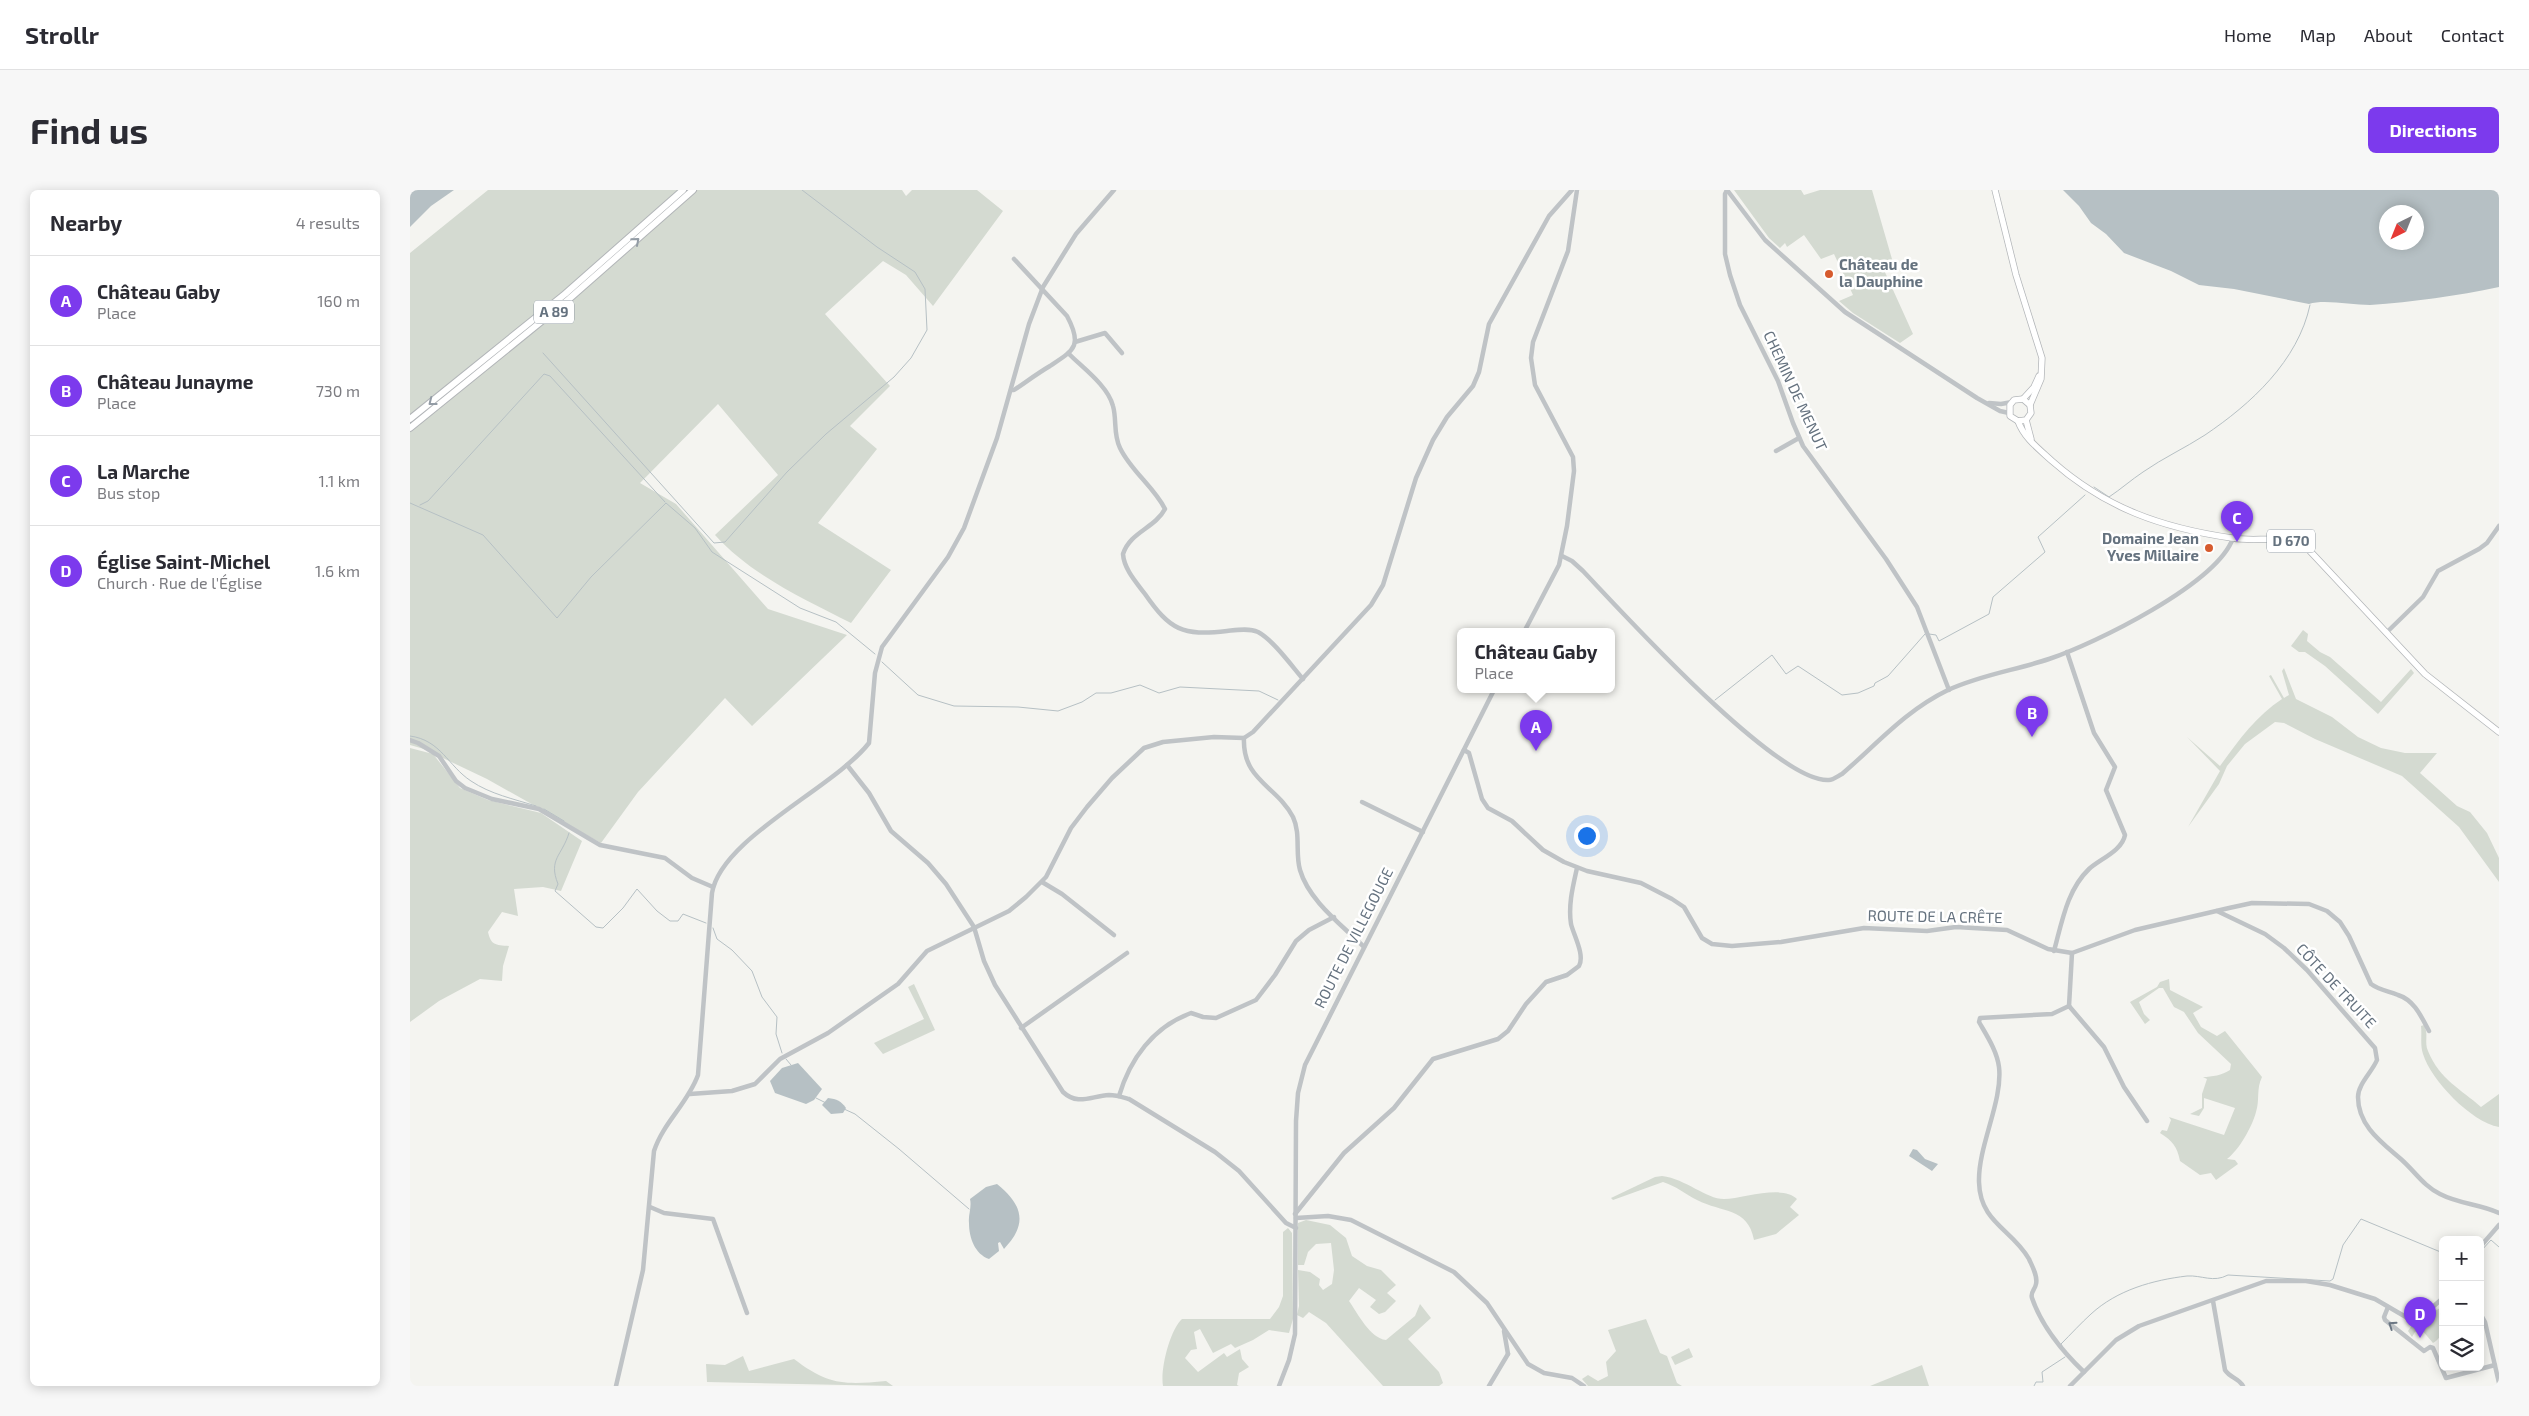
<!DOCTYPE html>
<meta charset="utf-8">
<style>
body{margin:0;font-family:"Exo 2",sans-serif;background:#f7f7f7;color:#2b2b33}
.controls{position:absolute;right:15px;bottom:15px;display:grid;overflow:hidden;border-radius:8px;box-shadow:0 2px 12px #0003}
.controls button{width:45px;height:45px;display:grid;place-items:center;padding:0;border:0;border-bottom:1px solid #e1e1e2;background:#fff;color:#2b2b33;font:25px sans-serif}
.compass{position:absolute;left:1969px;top:15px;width:45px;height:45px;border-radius:50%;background:#fff;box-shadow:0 2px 12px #0003;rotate:223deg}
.you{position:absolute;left:1176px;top:645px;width:18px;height:18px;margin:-12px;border:4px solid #fff;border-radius:50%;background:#1a73e8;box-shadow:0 0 0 8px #1a73e833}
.badge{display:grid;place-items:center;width:32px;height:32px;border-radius:50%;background:#7c3aed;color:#fff;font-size:16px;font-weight:700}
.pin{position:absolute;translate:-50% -41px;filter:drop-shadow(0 1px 2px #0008)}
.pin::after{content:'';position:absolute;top:26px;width:18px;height:15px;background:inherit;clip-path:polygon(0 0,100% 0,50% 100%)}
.popup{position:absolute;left:1047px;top:438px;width:158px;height:65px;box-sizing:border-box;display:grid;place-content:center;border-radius:8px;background:#fff;filter:drop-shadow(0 1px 4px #0005);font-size:16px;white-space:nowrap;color:#7c7c81}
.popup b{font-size:19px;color:#2b2b33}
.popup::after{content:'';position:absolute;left:50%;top:100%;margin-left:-10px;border:10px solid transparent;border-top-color:#fff}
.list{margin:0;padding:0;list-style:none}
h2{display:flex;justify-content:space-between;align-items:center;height:65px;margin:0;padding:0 20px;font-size:21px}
h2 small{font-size:16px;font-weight:400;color:#7c7c81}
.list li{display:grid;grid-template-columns:32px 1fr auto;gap:15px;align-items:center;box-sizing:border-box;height:90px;padding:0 20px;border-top:1px solid #e1e1e2}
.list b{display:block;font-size:19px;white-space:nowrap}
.list p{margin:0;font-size:16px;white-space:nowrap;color:#7c7c81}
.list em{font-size:16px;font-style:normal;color:#7c7c81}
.icon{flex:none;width:28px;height:28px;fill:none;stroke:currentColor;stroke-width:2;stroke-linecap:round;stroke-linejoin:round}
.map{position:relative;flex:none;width:2089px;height:1196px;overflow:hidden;border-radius:8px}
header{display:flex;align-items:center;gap:30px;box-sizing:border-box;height:70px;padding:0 25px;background:#fff;border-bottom:1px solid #e1e1e2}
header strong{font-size:24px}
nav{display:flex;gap:28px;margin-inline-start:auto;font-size:18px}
.intro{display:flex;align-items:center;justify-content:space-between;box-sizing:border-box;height:120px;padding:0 30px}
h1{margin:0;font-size:35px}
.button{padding:12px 22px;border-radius:8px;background:#7c3aed;color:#fff;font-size:18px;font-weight:700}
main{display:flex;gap:30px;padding:0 30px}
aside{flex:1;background:#fff;border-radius:8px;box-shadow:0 2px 12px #0003}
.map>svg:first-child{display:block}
.green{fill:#d4dad1}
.water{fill:#b6c0c4;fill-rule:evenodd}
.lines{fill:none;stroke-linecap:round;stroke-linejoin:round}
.stream{stroke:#b6c0c4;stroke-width:1}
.major-casing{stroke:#b3b6b9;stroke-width:7}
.highway-casing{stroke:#b2b5b8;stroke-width:8}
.minor{stroke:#bfc3c6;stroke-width:4.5}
.major{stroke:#fff;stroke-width:5.5}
.highway{stroke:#fff;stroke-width:6}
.oneway{stroke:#939ca5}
.oneway2{stroke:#6a7683}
.poi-dot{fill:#d65b2e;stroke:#fff;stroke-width:2}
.labels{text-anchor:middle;stroke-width:5;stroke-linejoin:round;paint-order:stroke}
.shield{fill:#fff;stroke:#939ca5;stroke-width:1}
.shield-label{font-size:14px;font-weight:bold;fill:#65727f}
.poi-label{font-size:15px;font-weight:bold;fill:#65727f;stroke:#fff;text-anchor:start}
.street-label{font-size:15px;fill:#65727f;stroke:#fff}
</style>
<header>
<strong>Strollr</strong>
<nav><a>Home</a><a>Map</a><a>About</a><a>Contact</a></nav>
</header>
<div class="intro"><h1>Find us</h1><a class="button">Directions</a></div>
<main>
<aside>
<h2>Nearby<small>4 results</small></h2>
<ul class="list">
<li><span class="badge">A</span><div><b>Château Gaby</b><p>Place</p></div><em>160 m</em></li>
<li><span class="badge">B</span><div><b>Château Junayme</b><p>Place</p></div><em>730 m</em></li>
<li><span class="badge">C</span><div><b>La Marche</b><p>Bus stop</p></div><em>1.1 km</em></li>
<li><span class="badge">D</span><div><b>Église Saint-Michel</b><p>Church · Rue de l'Église</p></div><em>1.6 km</em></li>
</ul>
</aside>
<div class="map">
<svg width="2089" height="1196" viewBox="0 0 2089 1196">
<rect width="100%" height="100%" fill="#f4f4f0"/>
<!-- green -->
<g class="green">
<path d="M 78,0 L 492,0 L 496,6 L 502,0 L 567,0 L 593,21 L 523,116 L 496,85 L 473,71 L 415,124 L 480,196 L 440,236 L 467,259 L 408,333 L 481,380 L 441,433 C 394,409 341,385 305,345 L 368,285 L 308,214 L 230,293 L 266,314 L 358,419 L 437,445 L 342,536 L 315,508 L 228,602 L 191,653 L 77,589 L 14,559 L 0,555 L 0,63 Z"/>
<path d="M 1324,0 L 1391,0 L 1394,5 L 1410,0 L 1462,0 L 1484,76 L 1474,80 L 1503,144 L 1490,153 L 1443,123 L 1429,111 L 1443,105 L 1424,64 L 1411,69 L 1394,45 L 1377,57 L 1375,53 L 1370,58 L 1359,48 Z"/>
<path d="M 1893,440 L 1898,444 L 1897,451 L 1910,462 L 1920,467 L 1971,512 L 2001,479 L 2004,483 L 1968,524 L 1915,476 L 1895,462 L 1889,462 L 1881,456 Z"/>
<path d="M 1874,478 L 1886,509 L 1922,527 L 1948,547 L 1971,558 L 1995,563 L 2027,563 L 2010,583 L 2047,616 L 2060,622 L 2077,643 L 2089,668 L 2089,692 L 2049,637 L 1992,586 L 1905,549 L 1874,533 L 1865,532 L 1835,554 L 1817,576 L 1809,594 L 1778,637 L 1810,581 L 1777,547 L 1810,576 C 1828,551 1846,526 1872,509 L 1859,486 L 1861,485 L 1874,508 L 1879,505 L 1872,481 Z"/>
<path d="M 0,558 L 23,564 L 50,598 L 78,610 L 131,623 L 172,651 L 151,701 L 133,697 L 104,699 L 108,726 L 92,722 L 78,742 C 81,755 85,755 99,756 L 93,776 L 92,791 L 70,789 L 29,811 L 0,832 Z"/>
<path d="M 1759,789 L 1760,800 L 1793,817 L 1783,823 L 1791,837 L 1807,846 L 1815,841 L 1852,887 C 1846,899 1850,910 1846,922 C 1842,937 1829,960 1817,969 L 1825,970 L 1828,974 L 1806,990 L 1801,983 L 1790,985 L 1770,971 C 1767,957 1763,951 1750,943 L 1752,940 L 1757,941 L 1761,930 L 1759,927 L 1814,945 L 1825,918 L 1794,908 L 1794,918 L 1789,926 L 1780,924 L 1792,918 L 1792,904 L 1797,889 L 1793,887 C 1802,887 1812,885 1820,880 L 1821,874 L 1788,843 L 1774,822 L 1764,817 L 1753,798 L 1749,798 L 1729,812 L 1734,824 L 1740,830 L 1735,834 L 1720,812 L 1747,797 L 1750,792 Z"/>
<path d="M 504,794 L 525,840 L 473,864 L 464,853 L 514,829 L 498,797 Z"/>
<path d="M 2014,835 C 2019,844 2014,852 2018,861 C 2030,890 2051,899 2071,917 L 2089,904 L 2089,937 C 2061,932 2021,890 2013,864 C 2010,856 2012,845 2011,836 Z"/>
<path d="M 1252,986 C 1276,989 1296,1009 1314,1009 C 1333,1009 1372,994 1387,1009 L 1380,1017 L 1389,1025 L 1366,1044 L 1344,1050 C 1338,1017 1312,1023 1287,1010 C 1275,1004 1266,996 1253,992 L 1203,1010 L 1201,1008 L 1245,987 Z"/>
<path d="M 896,1030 L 920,1035 L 936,1048 L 942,1066 L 957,1076 L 971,1080 L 986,1095 L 977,1103 L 986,1111 L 975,1122 L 969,1124 L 960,1117 L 966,1110 L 949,1098 L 939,1111 C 948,1124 960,1148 976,1150 L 1005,1126 L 1010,1114 L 1021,1128 L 998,1149 L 1029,1182 L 1033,1193 L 1029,1196 L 973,1196 L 916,1133 L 899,1122 L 893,1128 L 887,1125 L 889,1116 L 888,1080 L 900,1082 L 910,1089 L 909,1095 L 913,1100 L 922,1094 L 924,1080 L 921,1053 L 906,1054 L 898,1062 L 894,1075 L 888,1075 L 888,1033 Z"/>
<path d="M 878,1038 L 882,1043 L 883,1129 L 879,1143 L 859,1140 L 843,1150 L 825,1158 L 821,1154 L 803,1163 L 790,1139 L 784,1142 L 787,1159 L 781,1160 L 775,1168 L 788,1182 L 814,1163 L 817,1167 L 830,1159 L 832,1169 L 839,1177 L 829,1183 L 827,1195 L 829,1196 L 753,1196 C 750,1179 760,1140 772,1129 L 860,1129 L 869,1117 L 873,1106 L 873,1042 Z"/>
<path d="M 2033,1116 C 2033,1130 2037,1145 2023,1153 L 2011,1139 L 2005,1142 L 2002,1147 L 1998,1141 C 2005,1129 2021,1124 2033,1116 Z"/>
<path d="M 1236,1129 L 1250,1163 L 1257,1166 L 1267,1193 L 1272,1196 L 1178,1196 L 1172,1189 L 1178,1185 L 1188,1191 L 1198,1186 L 1196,1172 L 1206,1161 L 1198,1140 Z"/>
<path d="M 1279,1158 L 1283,1167 L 1265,1175 L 1261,1167 Z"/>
<path d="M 333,1166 L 339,1181 L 384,1169 C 418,1195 434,1195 476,1191 L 483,1196 L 297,1192 L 296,1174 L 315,1175 Z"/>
<path d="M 1512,1175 L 1519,1196 L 1460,1196 Z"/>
</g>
<!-- water -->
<g class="water">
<path d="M 0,0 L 44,0 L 21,16 L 0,37 Z"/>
<path d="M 1653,0 L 2089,0 L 2089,97 C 2047,106 2003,112 1960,115 C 1941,115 1914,109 1899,114 L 1824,99 L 1789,95 L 1761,81 L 1714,63 L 1696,44 L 1681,33 L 1669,16 ZM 1976,22 L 2006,22 L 2006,52 L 1976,52 Z"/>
<path d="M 388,873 L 412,899 L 404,910 L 396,914 L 365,903 L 360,891 L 372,878 Z"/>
<path d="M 418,908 C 427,909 431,911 436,918 L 433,923 L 421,924 L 412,915 Z"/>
<path d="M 1503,959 L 1507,960 L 1515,969 L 1528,974 L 1522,981 L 1499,966 Z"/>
<path d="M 587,994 C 613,1015 618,1034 594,1059 L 590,1052 L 588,1053 L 589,1061 L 579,1069 C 565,1064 559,1048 559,1033 C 558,1025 562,1017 560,1009 L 576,997 Z"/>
</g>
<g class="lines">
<!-- stream -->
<g class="stream">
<path d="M 133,163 L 304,353 L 315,352 L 377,282 L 416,244 L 484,187 L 501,168 L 517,140 L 515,99 L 505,82 L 467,57 L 392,0"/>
<path d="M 1684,297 L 1699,307 C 1711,299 1721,290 1733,282 C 1753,268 1775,258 1795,245 C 1841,214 1888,171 1900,115"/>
<path d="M 0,313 L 73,345 L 147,428 L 181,387 L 256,313 L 285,338 L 302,362 L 390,418 L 426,432 L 465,464"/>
<path d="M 10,315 L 18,311 L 134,184 L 140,186 L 255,312"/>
<path d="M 1519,444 L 1526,445 L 1529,451 L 1579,424 L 1583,407 L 1635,362 L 1628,347 L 1675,305"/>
<path d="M 472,472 L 508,505 L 544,516 L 608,517 L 648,521 L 672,512 L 686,503 L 701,503 L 730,495 L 749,503 L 770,497 L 849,501 L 868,510"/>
<path d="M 1305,510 L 1362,465 L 1376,484 L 1388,476 L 1432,505 L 1448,503 L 1464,496 L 1465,493 L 1478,486 L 1515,444"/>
<path d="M 0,546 C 31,550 38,576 61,591 C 80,604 104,609 126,616"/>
<path d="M 134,619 L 154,631"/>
<path d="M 159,643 C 152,666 138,669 148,694 L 145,701 L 186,737 L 193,738 L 213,718 L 227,699 L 247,721 L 260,731 L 268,731 L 273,724 L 296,733"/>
<path d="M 303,738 L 307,749 L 322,760 L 342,781 L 352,807 L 367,827 L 366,844 L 372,863"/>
<path d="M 376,869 L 381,875"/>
<path d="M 406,908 L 416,913"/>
<path d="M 434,919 L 445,924 L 489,959 L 559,1019"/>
<path d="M 2070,1062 L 2081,1050 L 2089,1057"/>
<path d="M 1652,1156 L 1651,1154 C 1661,1144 1671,1133 1681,1124 C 1707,1100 1743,1090 1777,1086 C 1792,1085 1803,1093 1818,1085 L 1920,1091 L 1923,1089 L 1933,1055 L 1951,1029 L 2033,1063"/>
<path d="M 1624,1196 L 1626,1192 L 1633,1192 L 1632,1182 L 1655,1167"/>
</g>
<defs>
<g id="major">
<path d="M 1585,0 L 1606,85 L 1632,168 L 1631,189 L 1620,215"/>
<path d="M 1613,209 L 1624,197 L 1629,186"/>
<path d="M 1616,230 L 1608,231 L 1600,226 L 1600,215 L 1604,210 L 1613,209 L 1620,215 L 1621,223 L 1616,230 L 1621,249"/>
<path d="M 1608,231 C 1614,248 1629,259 1642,271 C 1695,318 1752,338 1822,348 C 1853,353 1869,342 1899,360 L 2015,484 L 2089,542"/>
</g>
<g id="highway">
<path d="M 0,229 L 155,104 L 273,0"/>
<path d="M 0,238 L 159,109 L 283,0"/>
</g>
</defs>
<!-- major casing -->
<use href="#major" class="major-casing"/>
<!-- highway casing -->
<use href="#highway" class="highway-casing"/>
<!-- minor -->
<g class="minor">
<path d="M 1317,0 L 1315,4 L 1315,64 L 1320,85 L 1330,115 L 1368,191 L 1383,233 L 1393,256 L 1476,369 L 1507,417 L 1539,500"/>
<path d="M 1317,0 L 1355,50 L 1435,122 L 1567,208 L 1590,221 L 1599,223"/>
<path d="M 665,152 L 695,143 L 712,163"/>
<path d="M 659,164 C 673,178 698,196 703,216 C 707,230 703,244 710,258 C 721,281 744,297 755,319 C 745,338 720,342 713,364 C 714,379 726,392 735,404 C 760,440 772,446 817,441 C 827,440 839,438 848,442 C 863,450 881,475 893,489"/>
<path d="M 601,200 L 604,200 C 616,192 628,183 640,176 C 664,160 673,156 657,126 L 604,69"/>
<path d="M 1579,213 L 1591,214 L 1602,212"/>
<path d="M 1366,261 L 1389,248"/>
<path d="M 1152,366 L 1162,371 L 1173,381 C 1212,422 1368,594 1419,590 C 1423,590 1428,586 1432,584 C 1468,553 1495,521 1538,500 C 1570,485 1606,480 1639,469 C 1684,454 1807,394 1823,348"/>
<path d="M 1114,442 L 1149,375 L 1157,336 L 1164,281 L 1163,267 L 1125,195 L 1121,168 L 1123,152 L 1158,61 L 1167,0"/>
<path d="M 1976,443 L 2013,407 L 2028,381 L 2069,359 L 2077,353 L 2089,336"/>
<path d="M 0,550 L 8,553 L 29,566 L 46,591 L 55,598 L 82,609 L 129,619 L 190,655 L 255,668 L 282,688 L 303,697"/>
<path d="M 1054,560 L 1059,563 L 1072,609 L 1078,618 L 1102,631 L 1133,660 L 1154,672 L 1177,681 L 1231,693 L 1262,709 L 1274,717 L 1292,748 L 1302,754 L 1322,756 L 1371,752 L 1454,738 L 1517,741 L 1546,737 L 1597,740 L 1638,759 L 1662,763 L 1725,740 L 1819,718 L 1842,713 L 1899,714 L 1917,721 L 1930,732 L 1939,746 L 1961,794 C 1969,800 1978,801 1988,805 C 2004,810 2011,826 2019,841"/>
<path d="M 437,575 L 459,603 L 481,641 L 518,673 L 536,694 L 564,737 L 574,771 L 585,795 L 653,902 C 668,916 681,906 699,905 C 706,905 712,907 719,909 L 805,962 L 829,981 L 876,1033 L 886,1038"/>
<path d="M 952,612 L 1013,642"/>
<path d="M 632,692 L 652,704 L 704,745"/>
<path d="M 1807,721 L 1855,744 L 1874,758 L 1897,780 L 1965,858 L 1967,870 C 1962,882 1948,894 1948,907 C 1948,937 1974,954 1993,971 C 2006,983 2014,996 2030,1004 C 2049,1014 2070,1014 2089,1023"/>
<path d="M 954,757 C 932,735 899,711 890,680 C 885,663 891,644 883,627 C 867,596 832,590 834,548 L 843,542 L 961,415 L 973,395 L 1006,288 L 1023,250 L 1037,227 L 1063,196 L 1069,182 L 1079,134 L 1139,26 L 1162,0"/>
<path d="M 1644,761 C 1652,732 1657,700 1679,679 C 1690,669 1712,661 1715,645 L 1696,600 L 1705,577 L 1684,543 L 1657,462"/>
<path d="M 1659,816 L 1642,824 L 1570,828 L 1569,832 C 1577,846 1587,861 1589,877 C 1593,911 1568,956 1569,992 C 1570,1033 1602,1039 1619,1069 C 1622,1076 1628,1086 1626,1094 C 1625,1100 1620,1102 1622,1108 C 1632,1137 1652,1161 1674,1182"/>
<path d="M 1659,816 L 1694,857 L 1714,897 L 1737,931"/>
<path d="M 1659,816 L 1662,763"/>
<path d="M 611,838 L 717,763"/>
<path d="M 280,904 L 322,901 L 345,894 L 370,869 L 418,843 L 488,794 L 517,761 L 599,721 L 616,707 L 636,687 L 661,638 L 677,617 L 702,588 L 734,558 L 753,552 L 804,547 L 834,548"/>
<path d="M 709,906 C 720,869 743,837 781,823 L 793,827 L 806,828 L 846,810 L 865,785 L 886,751 L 899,740 L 924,727"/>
<path d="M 240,1017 L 254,1023 L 303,1029 L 337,1123"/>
<path d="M 885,1024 L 934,963 L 984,918 L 1023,869 L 1088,849 L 1098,841 L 1116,814 L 1136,792 L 1157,785 L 1169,776 C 1175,765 1164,746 1161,734 C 1158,715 1163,696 1167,678"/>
<path d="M 886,1028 L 918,1026 L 941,1030 L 1044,1082 L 1077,1113 L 1118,1174 L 1134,1183 L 1162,1188 L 1174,1196"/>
<path d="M 2070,1057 L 2089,1035"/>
<path d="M 1803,1111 L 1815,1180 C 1820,1188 1829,1188 1833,1196"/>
<path d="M 1978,1117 L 1974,1127 L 1975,1130 L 2014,1161 L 2020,1157 L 2023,1158 L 2036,1188 L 2085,1175"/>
<path d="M 2070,1123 L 2075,1132 L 2089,1193"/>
<path d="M 1094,1141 L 1098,1164"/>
<path d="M 206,1196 L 233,1080 L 244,961 C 253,933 278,913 288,885 L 302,703 C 311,648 424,598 459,553 L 465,483 L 472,457 L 538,367 L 554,338 L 587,248 L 619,134 L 633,97 L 666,44 L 704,0"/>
<path d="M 869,1196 L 879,1170 L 885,1144 L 886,931 L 888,903 L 895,875 L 1084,500"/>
<path d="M 1079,1196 L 1098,1164"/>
<path d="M 1660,1196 L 1706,1150 L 1729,1136 L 1856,1091 L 1896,1091 L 1920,1095 L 1965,1109 L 2001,1130 L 2010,1128 L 2033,1108"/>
</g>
<!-- major -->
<use href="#major" class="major"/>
<!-- highway -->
<use href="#highway" class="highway"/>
</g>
<!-- one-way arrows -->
<defs><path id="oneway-chevron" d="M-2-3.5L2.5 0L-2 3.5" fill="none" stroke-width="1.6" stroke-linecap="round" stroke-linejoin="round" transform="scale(1.25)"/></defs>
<g class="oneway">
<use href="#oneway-chevron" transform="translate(226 51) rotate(-41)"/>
<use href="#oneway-chevron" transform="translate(22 212) rotate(142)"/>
</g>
<use class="oneway2" href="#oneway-chevron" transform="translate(1982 1135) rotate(-146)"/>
<!-- markers -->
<g class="poi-dot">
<circle cx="1419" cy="84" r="5"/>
<circle cx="1799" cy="358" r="5"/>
</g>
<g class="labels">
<!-- shield labels -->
<g class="shield">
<rect x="124" y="110.5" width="40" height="23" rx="4"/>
<rect x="1857" y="339.5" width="48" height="23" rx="4"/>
</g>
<g class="shield-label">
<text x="144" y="127">A 89</text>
<text x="1881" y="356">D 670</text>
</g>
<!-- poi labels -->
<g class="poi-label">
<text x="1429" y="80">Château de<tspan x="1429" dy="17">la Dauphine</tspan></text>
<text x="1789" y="354" text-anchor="end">Domaine Jean<tspan x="1789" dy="17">Yves Millaire</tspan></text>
</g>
<!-- street labels -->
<g class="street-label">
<text transform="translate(1385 201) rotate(65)" y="5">CHEMIN DE MENUT</text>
<text transform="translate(1525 727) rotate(1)" y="5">ROUTE DE LA CRÊTE</text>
<text transform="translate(944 748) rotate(-63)" y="5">ROUTE DE VILLEGOUGE</text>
<text transform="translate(1926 796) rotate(47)" y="5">CÔTE DE TRUITE</text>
</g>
</g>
</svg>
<div class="controls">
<button>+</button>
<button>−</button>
<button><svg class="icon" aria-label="layers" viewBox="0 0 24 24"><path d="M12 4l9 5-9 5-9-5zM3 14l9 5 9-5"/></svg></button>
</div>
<svg class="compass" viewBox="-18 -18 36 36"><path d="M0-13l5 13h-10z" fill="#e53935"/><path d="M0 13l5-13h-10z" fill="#7c7c81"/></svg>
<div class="you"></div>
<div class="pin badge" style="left:1126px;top:561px">A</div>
<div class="popup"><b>Château Gaby</b>Place</div>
<div class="pin badge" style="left:1622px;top:547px">B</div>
<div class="pin badge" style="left:1827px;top:352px">C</div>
<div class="pin badge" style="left:2010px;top:1148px">D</div>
</div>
</main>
